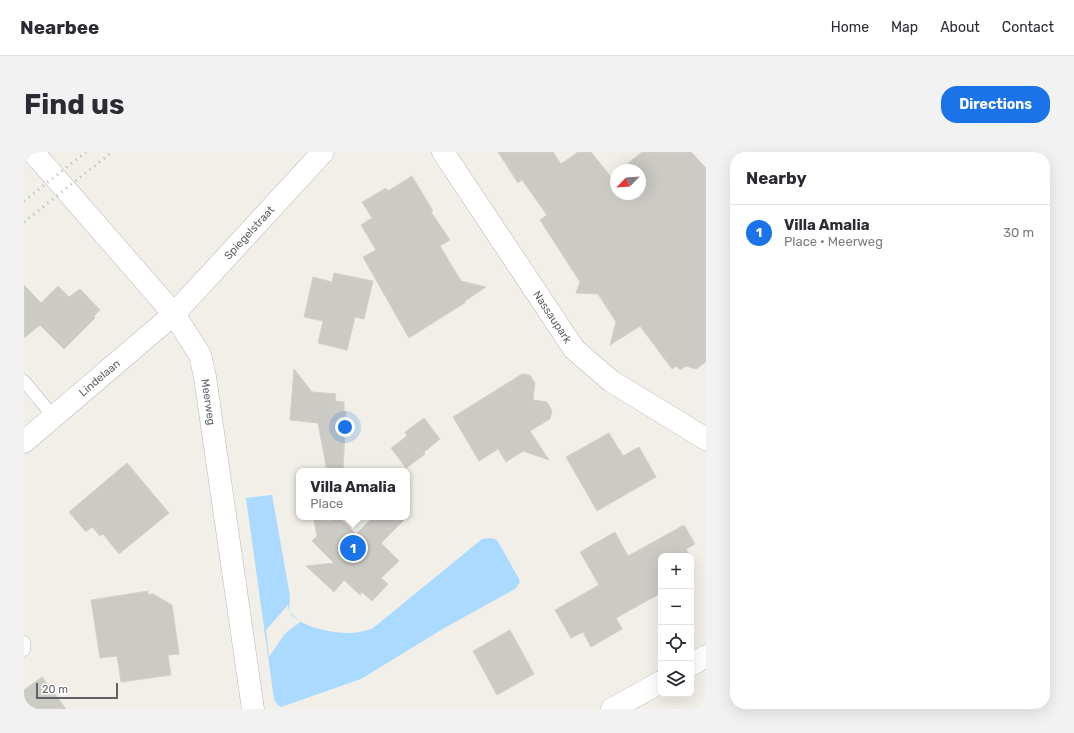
<!DOCTYPE html>
<meta charset="utf-8">
<style>
body{margin:0;font-family:Rubik,sans-serif;background:#f2f2f3;color:#2b2b33}
.controls{position:absolute;right:12px;bottom:12px;display:grid;overflow:hidden;border-radius:8px;box-shadow:0 4px 16px #0002}
.controls button{width:36px;height:36px;display:grid;place-items:center;padding:0;border:0;border-bottom:1px solid #e1e1e2;background:#fff;color:#2b2b33;font:20px sans-serif}
.compass{position:absolute;left:586px;top:12px;width:36px;height:36px;border-radius:50%;background:#fff;box-shadow:0 4px 16px #0002;rotate:245deg}
.scale{position:absolute;left:12px;bottom:10px;width:82px;box-sizing:border-box;padding-left:4px;border:2px solid #5f6368;border-top:0;font-size:11px;line-height:14px;white-space:nowrap;color:#5f6368;-webkit-text-stroke:3px #fff;paint-order:stroke}
.you{position:absolute;left:321px;top:275px;width:14px;height:14px;margin:-10px;border:3px solid #fff;border-radius:50%;background:#1a73e8;box-shadow:0 0 0 6px #1a73e833}
.badge{display:grid;place-items:center;width:26px;height:26px;border-radius:50%;background:#1a73e8;color:#fff;font-size:13px;font-weight:700}
.pin{position:absolute;translate:-50% -50%;border:2px solid #fff;box-shadow:0 1px 4px #0006}
.popup{position:absolute;left:272px;top:316px;width:114px;height:52px;box-sizing:border-box;display:grid;place-content:center;border-radius:8px;background:#fff;filter:drop-shadow(0 1px 3px #0005);font-size:13px;white-space:nowrap;color:#7c7c81}
.popup b{font-size:15px;color:#2b2b33}
.popup::after{content:'';position:absolute;left:50%;top:100%;margin-left:-8px;border:8px solid transparent;border-top-color:#fff}
.list{margin:0;padding:0;list-style:none}
h2{display:flex;justify-content:space-between;align-items:center;height:52px;margin:0;padding:0 16px;font-size:17px}
h2 small{font-size:13px;font-weight:400;color:#7c7c81}
.list li{display:grid;grid-template-columns:26px 1fr auto;gap:12px;align-items:center;box-sizing:border-box;height:56px;padding:0 16px;border-top:1px solid #e1e1e2}
.list b{display:block;font-size:15px;white-space:nowrap}
.list p{margin:0;font-size:13px;white-space:nowrap;color:#7c7c81}
.list em{font-size:13px;font-style:normal;color:#7c7c81}
.icon{flex:none;width:22px;height:22px;fill:none;stroke:currentColor;stroke-width:2;stroke-linecap:round;stroke-linejoin:round}
.map{position:relative;flex:none;width:682px;height:557px;overflow:hidden;border-radius:16px}
header{display:flex;align-items:center;gap:24px;box-sizing:border-box;height:56px;padding:0 20px;background:#fff;border-bottom:1px solid #e1e1e2}
header strong{font-size:19px}
nav{display:flex;gap:22px;margin-inline-start:auto;font-size:14px}
.intro{display:flex;align-items:center;justify-content:space-between;box-sizing:border-box;height:96px;padding:0 24px}
h1{margin:0;font-size:28px}
.button{padding:10px 18px;border-radius:16px;background:#1a73e8;color:#fff;font-size:14px;font-weight:700}
main{display:flex;gap:24px;padding:0 24px}
aside{flex:1;background:#fff;border-radius:16px;box-shadow:0 4px 16px #0002}
.map>svg:first-child{display:block}
.water{fill:#aadaff}
.pier{fill:#f1efe8}
.building{fill:#cccac5;stroke:#d6d1c6}
.lines{fill:none;stroke-linecap:round;stroke-linejoin:round}
.service-casing{stroke:#b5b8bc;stroke-width:13}
.minor-casing{stroke:#b5b8bc;stroke-width:23}
.service{stroke:#fff;stroke-width:12}
.minor{stroke:#fff;stroke-width:22}
.rail{stroke:#b6b7b8;stroke-width:3;stroke-dasharray:1 5;stroke-linecap:butt}
.labels{text-anchor:middle;stroke-width:4;stroke-linejoin:round;paint-order:stroke}
.street-label{font-size:11px;fill:#5f6368;stroke:#fff}
</style>
<header>
<strong>Nearbee</strong>
<nav><a>Home</a><a>Map</a><a>About</a><a>Contact</a></nav>
</header>
<div class="intro"><h1>Find us</h1><a class="button">Directions</a></div>
<main>
<div class="map">
<svg width="682" height="557" viewBox="0 0 682 557">
<rect width="100%" height="100%" fill="#f1efe8"/>
<!-- water -->
<path class="water" d="M 248,343 L 266,444 L 265,459 C 277,476 307,481 327,481 C 334,481 342,478 348,477 L 458,387 L 467,386 L 473,388 L 494,425 L 496,430 L 491,437 L 422,475 L 337,527 L 257,555 L 253,552 L 250,547 L 222,346 Z"/>
<!-- pier -->
<path class="pier" d="M 264,453 L 265,459 L 268,464 L 277,470 L 269,475 L 260,483 L 245,505 L 242,478 Z"/>
<!-- building -->
<g class="building">
<path d="M 474,0 L 529,0 L 537,12 L 554,0 L 567,0 L 587,25 L 592,21 L 592,42 L 616,42 L 616,18 L 596,18 L 618,0 L 667,0 L 682,16 L 682,210 L 672,217 L 662,214 L 656,218 L 653,214 L 648,217 L 616,174 L 586,193 L 592,170 L 574,142 L 552,141 L 556,130 L 516,68 L 523,63 L 498,28 L 494,31 Z"/>
<path d="M 388,24 L 409,59 L 407,60 L 426,88 L 416,94 L 437,129 L 462,135 L 441,149 L 442,150 L 385,186 L 339,105 L 352,98 L 337,73 L 348,66 L 338,50 L 362,36 L 364,39 Z"/>
<path d="M 310,121 L 349,129 L 340,167 L 331,165 L 323,198 L 294,191 L 299,169 L 280,165 L 289,125 L 308,130 Z"/>
<path d="M 0,133 L 17,151 L 34,134 L 45,145 L 56,137 L 76,158 L 70,164 L 71,166 L 40,197 L 16,173 L 0,186 Z"/>
<path d="M 270,217 L 288,240 L 312,242 L 311,249 L 320,250 L 320,259 L 322,259 L 319,319 L 303,319 L 294,271 L 266,268 Z"/>
<path d="M 498,222 L 506,223 L 511,231 L 509,248 L 523,250 L 528,259 L 526,267 L 506,279 L 525,308 L 499,299 L 482,310 L 474,297 L 455,309 L 429,265 Z"/>
<path d="M 400,266 L 416,287 L 400,300 L 401,302 L 382,316 L 367,296 L 383,284 L 381,280 Z"/>
<path d="M 585,281 L 599,304 L 615,295 L 632,325 L 573,359 L 542,305 Z"/>
<path d="M 103,311 L 145,361 L 95,402 L 79,382 L 76,384 L 68,375 L 62,380 L 45,360 Z"/>
<path d="M 312,365 L 315,365 L 332,382 L 349,365 L 383,365 L 357,391 L 375,409 L 357,426 L 364,432 L 348,449 L 338,440 L 336,443 L 320,428 L 310,440 L 282,414 L 310,411 L 288,389 L 293,384 L 290,368 L 308,369 Z"/>
<path d="M 660,373 L 671,392 L 662,397 L 666,404 L 637,404 L 637,441 L 592,466 L 598,477 L 567,495 L 559,480 L 547,486 L 531,458 L 575,433 L 556,400 L 591,380 L 604,404 Z"/>
<path d="M 124,439 L 124,443 L 129,442 L 148,453 L 155,502 L 144,503 L 147,523 L 97,530 L 93,504 L 76,506 L 67,448 Z"/>
<path d="M 486,478 L 510,522 L 473,543 L 449,499 Z"/>
<path d="M 18,525 L 42,557 L 0,557 L 0,538 Z"/>
</g>
<g class="lines">
<defs>
<g id="service">
<path d="M 0,229 L 29,264"/>
<path d="M 0,490 L 0,498"/>
</g>
<g id="minor">
<path id="s1" d="M 9,0 L 150,162 L 176,203 L 181,225 L 229,557"/>
<path id="s2" d="M 419,0 L 550,197 L 587,229 L 682,287"/>
<path id="s3" d="M 0,290 L 150,162 L 299,0"/>
<path d="M 667,513 L 682,504"/>
<path d="M 588,557 L 637,530"/>
</g>
</defs>
<!-- service casing -->
<use href="#service" class="service-casing"/>
<!-- minor casing -->
<use href="#minor" class="minor-casing"/>
<!-- service -->
<use href="#service" class="service"/>
<!-- minor -->
<use href="#minor" class="minor"/>
<!-- rail -->
<g class="rail">
<path d="M 0,49 L 62,0"/>
<path d="M 0,70 L 88,0"/>
</g>
</g>
<g class="labels">
<!-- street labels -->
<g class="street-label">
<text dy="4" stroke="none"><textPath href="#s3" startOffset="308">Spiegelstraat</textPath></text>
<text dy="4" stroke="none"><textPath href="#s2" startOffset="198">Nassaupark</textPath></text>
<text dy="4" stroke="none"><textPath href="#s3" startOffset="99">Lindelaan</textPath></text>
<text dy="4" stroke="none"><textPath href="#s1" startOffset="311">Meerweg</textPath></text>
</g>
</g>
</svg>
<div class="controls">
<button>+</button>
<button>−</button>
<button><svg class="icon" aria-label="locate" viewBox="0 0 24 24"><circle cx="12" cy="12" r="6"/><path d="M12 2v4M12 18v4M2 12h4M18 12h4"/></svg></button>
<button><svg class="icon" aria-label="layers" viewBox="0 0 24 24"><path d="M12 4l9 5-9 5-9-5zM3 14l9 5 9-5"/></svg></button>
</div>
<svg class="compass" viewBox="-18 -18 36 36"><path d="M0-13l5 13h-10z" fill="#e53935"/><path d="M0 13l5-13h-10z" fill="#7c7c81"/></svg>
<div class="scale">20 m</div>
<div class="you"></div>
<div class="pin badge" style="left:329px;top:396px">1</div>
<div class="popup"><b>Villa Amalia</b>Place</div>
</div>
<aside>
<h2>Nearby<small></small></h2>
<ul class="list">
<li><span class="badge">1</span><div><b>Villa Amalia</b><p>Place · Meerweg</p></div><em>30 m</em></li>
</ul>
</aside>
</main>
